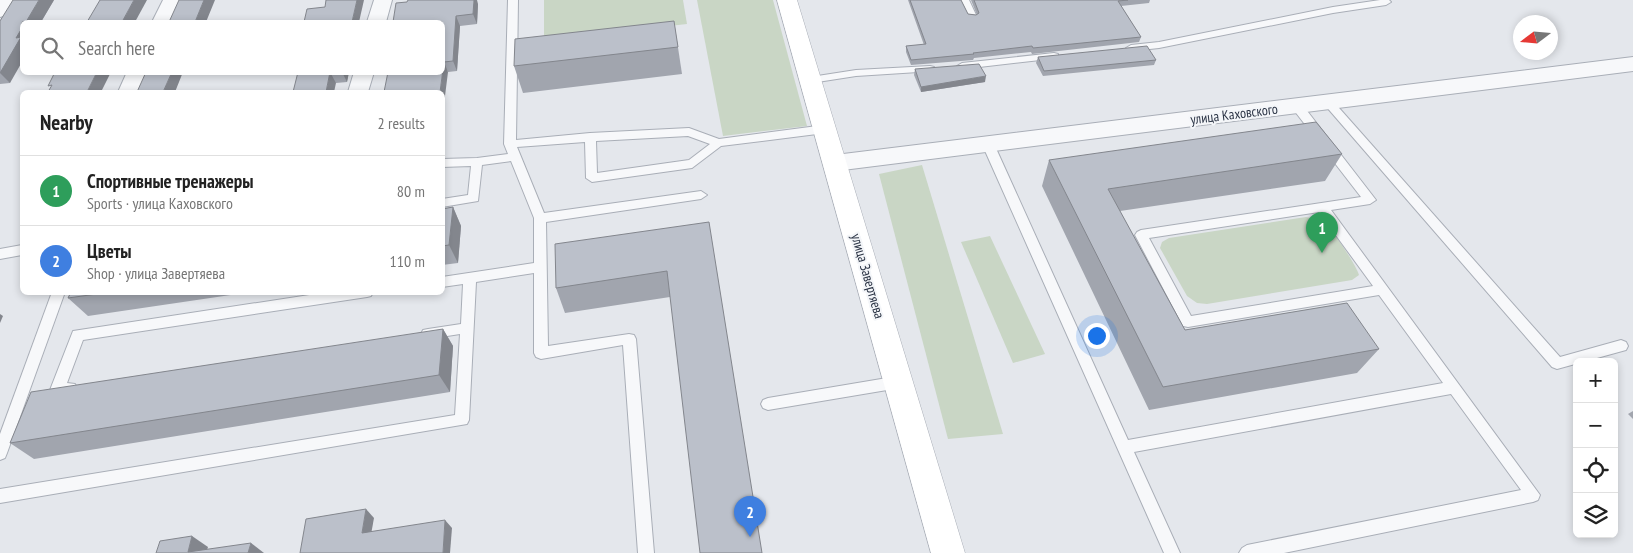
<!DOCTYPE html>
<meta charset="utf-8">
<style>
body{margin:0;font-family:"PT Sans Narrow",sans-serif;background:#f6f6f6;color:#222}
.controls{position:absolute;right:15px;bottom:15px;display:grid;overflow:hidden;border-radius:8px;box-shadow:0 2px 8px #0003}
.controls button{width:45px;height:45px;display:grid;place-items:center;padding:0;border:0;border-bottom:1px solid #e0e0e0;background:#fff;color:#222;font:25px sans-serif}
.compass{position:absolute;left:1513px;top:15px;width:45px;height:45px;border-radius:50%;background:#fff;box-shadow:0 2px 8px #0003;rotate:254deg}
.you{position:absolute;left:1096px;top:335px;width:18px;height:18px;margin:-12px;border:4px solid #fff;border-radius:50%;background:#1a73e8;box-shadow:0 0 0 8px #1a73e833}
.badge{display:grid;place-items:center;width:32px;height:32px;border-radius:50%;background:#0b8043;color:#fff;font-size:16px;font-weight:700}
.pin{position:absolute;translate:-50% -41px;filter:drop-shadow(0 1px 2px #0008)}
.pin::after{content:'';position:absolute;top:26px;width:18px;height:15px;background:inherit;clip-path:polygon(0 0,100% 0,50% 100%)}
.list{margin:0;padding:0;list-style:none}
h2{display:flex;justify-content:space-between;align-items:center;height:65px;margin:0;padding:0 20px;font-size:21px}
h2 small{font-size:16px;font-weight:400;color:#767676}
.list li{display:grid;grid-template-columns:32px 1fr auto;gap:15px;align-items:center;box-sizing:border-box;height:70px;padding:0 20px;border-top:1px solid #e0e0e0}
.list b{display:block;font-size:19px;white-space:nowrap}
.list p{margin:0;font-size:16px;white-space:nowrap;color:#767676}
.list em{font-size:16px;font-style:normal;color:#767676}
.icon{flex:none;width:28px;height:28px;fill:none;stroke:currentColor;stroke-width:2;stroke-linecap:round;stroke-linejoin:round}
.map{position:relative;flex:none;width:1633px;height:553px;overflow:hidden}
.search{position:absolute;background:#fff;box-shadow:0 2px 8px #0003;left:20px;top:20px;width:425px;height:55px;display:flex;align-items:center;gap:12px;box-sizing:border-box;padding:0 18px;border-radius:8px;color:#767676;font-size:19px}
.panel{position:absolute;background:#fff;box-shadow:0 2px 8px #0003;left:20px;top:90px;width:425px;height:205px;border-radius:8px}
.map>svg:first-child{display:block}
.green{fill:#c9d6c5}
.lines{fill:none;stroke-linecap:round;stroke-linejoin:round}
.service-casing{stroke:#a9aeb7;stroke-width:2}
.minor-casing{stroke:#a9aeb7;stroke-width:2}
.secondary-casing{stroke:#a9aeb7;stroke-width:1}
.service{fill:#f7f8fa;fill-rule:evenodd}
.minor{fill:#f7f8fa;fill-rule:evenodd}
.secondary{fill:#fff;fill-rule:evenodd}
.wall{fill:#a1a5ae}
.shaded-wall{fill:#83868d}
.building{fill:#bbc0ca;stroke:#83868d}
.labels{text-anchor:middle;stroke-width:4;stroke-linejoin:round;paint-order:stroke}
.street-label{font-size:14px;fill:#2b3445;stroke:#f4f6f9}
</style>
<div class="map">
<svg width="1633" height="553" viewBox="0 0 1633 553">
<rect width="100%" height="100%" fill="#e4e7ec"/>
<!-- green -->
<g class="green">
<path d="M 544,0 L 683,0 L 687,24 L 544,40 Z"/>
<path d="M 697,0 L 773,0 L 807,126 L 723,136 Z"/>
<path d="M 922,165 L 1003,434 L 948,439 L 879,174 Z"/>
<path d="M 1306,217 C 1313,218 1319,219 1325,224 C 1334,232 1355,263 1359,275 L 1352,280 L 1207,304 L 1197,303 L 1187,296 L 1160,248 L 1162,242 L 1169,238 Z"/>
<path d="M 990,236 L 1045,354 L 1013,363 L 961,242 Z"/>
</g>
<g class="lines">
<defs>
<g id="service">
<path d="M 508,0 L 518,0 L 516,140 L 590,133 L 689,128 L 719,139 L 825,125 L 830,129 L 825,133 L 721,146 L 692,168 L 592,182 L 586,178 L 585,142 L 517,147 L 544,213 L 701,191 L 707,195 L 701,199 L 546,222 L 548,346 L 629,334 L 634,335 L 636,339 L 654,553 L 638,553 L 623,345 L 541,359 L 536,357 L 534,353 L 534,273 L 476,282 L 469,420 L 467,424 L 0,503 L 0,489 L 455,415 L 460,334 L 428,339 L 423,338 L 421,334 L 423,330 L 428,329 L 461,324 L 463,284 L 442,287 L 442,277 L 534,263 L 534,218 L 511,161 L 482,165 L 478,201 L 442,207 L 442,199 L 468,195 L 471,166 L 442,167 L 442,159 L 477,158 L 508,154 L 504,144 ZM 688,136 L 710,144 L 689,160 L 597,173 L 596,141 Z"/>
<path d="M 959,0 L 969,0 L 977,17 L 975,19 L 969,19 Z"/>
<path d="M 1380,0 L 1389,0 L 1391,2 L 1386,5 L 1333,13 L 1159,48 L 1131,51 L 1126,48 L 1131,45 L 1159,42 L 1333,7 Z"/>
<path d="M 1054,53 L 1058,54 L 1058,58 L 962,69 L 957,66 L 962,63 Z"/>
<path d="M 930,66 L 934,67 L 934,71 L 856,76 L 811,83 L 806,80 L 811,77 L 856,70 Z"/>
<path d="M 1328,98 L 1332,100 L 1560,357 L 1621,340 L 1626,342 L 1628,346 L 1626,350 L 1557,369 L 1552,367 L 1324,104 L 1323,102 L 1324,100 Z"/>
<path d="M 1297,102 L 1301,103 L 1376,200 L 1370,204 L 1331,210 L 1540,495 L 1538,500 L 1533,502 L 1284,553 L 1239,553 L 1242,548 L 1247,545 L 1521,490 L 1451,394 L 1134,452 L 1180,553 L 1164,553 L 982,144 L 988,140 L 994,144 L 1128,440 L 1443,383 L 1379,295 L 1188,327 L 1183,326 L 1135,235 L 1137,232 L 1141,230 L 1361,197 L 1293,109 L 1292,106 ZM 1319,212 L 1373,286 L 1191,316 L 1149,238 Z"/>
<path d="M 22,245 L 22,255 L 0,259 L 0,249 Z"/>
<path d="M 52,292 L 65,292 L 7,453 L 5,458 L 0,460 L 0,434 Z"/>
<path d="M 329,292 L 373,292 L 371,296 L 367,297 L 83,340 L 67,383 L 75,384 L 77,388 L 75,392 L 57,396 L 52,394 L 50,390 L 73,331 Z"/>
<path d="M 899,376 L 904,378 L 906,382 L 904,386 L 899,388 L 768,410 L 763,408 L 761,404 L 763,400 L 768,398 Z"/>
</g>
<g id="minor">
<path d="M 0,0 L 17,0 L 7,15 L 0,17 Z"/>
<path d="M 163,0 L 181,0 L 170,22 L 152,22 Z"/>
<path d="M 374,0 L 392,0 L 386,22 L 367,22 Z"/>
<path d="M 1633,57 L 1633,71 L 835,171 L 827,169 L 824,163 L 827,157 L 835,155 Z"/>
<path d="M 127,72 L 147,72 L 138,92 L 118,92 Z"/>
<path d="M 354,72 L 374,72 L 368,92 L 348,92 Z"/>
</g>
<path id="secondary" d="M 777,0 L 797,0 L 965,553 L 931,553 Z"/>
</defs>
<!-- service casing -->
<use href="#service" class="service-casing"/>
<!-- minor casing -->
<use href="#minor" class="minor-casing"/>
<!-- secondary casing -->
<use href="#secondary" class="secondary-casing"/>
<!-- service -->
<use href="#service" class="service"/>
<!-- minor -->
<use href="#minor" class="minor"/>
<!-- secondary -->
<use href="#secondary" class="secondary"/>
</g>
<!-- wall -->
<g class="wall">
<path d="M 54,0 L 41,22 L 22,22 L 10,83 L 0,84 L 0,21 Z"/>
<path d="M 908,0 L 961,0 L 968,14 L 976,15 L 977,15 L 971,0 L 1153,0 L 1150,0 L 1149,3 L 1121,6 L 1141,37 L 1139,42 L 1032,54 L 1031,52 L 974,58 L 973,60 L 911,65 L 906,52 L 906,46 L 924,45 Z"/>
<path d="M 407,2 L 478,4 L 477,24 L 460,26 L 457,71 L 448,72 Z"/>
<path d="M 674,21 L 682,74 L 523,93 L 514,66 Z"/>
<path d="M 1038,57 L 1156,60 L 1154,65 L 1043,76 L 1036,63 Z"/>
<path d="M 915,69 L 985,82 L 921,92 L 914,75 Z"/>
<path d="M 298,72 L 349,72 L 347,82 L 336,83 Z"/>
<path d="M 1342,154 L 1325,181 L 1120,211 L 1185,330 L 1379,349 L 1357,373 L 1149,410 L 1042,186 L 1049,160 Z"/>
<path d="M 453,207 L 461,226 L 458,263 L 442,265 L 442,209 Z"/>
<path d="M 709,222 L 670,297 L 565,313 L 556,288 Z"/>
<path d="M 71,292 L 251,292 L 88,316 L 68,298 Z"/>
<path d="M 443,329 L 453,346 L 450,392 L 34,459 L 10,443 Z"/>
<path d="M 1633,411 L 1633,419 L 1628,414 Z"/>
</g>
<!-- shaded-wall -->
<g class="shaded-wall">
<path d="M 39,0 L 54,0 L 41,22 L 26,22 Z"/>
<path d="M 134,0 L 147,0 L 135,22 L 122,22 Z"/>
<path d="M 204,0 L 215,0 L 206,22 L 195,22 Z"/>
<path d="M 357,0 L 364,0 L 359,22 L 352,22 Z"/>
<path d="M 474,0 L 477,0 L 478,4 L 477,24 L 473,14 Z"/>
<path d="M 456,16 L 460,26 L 457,71 L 453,61 Z"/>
<path d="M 22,28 L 22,62 L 10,83 L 0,73 L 16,38 Z"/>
<path d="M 444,62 L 448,72 L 442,120 L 442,92 L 440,92 Z"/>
<path d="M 97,72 L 111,72 L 101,92 L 87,92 Z"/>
<path d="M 172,72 L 183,72 L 175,92 L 163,92 Z"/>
<path d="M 330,72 L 336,83 L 334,92 L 326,92 Z"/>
<path d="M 342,72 L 349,72 L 347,82 Z"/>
<path d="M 986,76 L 985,82 L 921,92 L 921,87 Z"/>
<path d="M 453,207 L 461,226 L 458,263 L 449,245 Z"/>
<path d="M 0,314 L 3,316 L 0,323 Z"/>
<path d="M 443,329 L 453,346 L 450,392 L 439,375 Z"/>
<path d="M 366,509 L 374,518 L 370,540 L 362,533 Z"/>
<path d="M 445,520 L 452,528 L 450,553 L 443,553 Z"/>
<path d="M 192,536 L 208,547 L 206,553 L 188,552 Z"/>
<path d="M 251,543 L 264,553 L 248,553 Z"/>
</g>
<!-- building -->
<g class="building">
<path d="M 13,0 L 39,0 L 26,22 L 22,22 L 22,28 L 16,38 L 21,37 L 0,73 L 0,21 Z"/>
<path d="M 100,0 L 134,0 L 122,22 L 87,22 Z"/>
<path d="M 179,0 L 204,0 L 195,22 L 169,22 Z"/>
<path d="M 326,0 L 357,0 L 352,22 L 304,22 L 307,9 L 325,7 Z"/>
<path d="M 408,0 L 474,0 L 473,14 L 456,16 L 453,61 L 444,62 L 440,92 L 384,92 L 388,72 L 442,72 L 442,22 L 393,22 L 396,3 L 407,2 Z"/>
<path d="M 910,0 L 961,0 L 968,14 L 976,15 L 979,13 L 974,0 L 1128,0 L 1118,1 L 1141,37 L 1033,48 L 1032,46 L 973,53 L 974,54 L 911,60 L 906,46 L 926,44 Z"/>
<path d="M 674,21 L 678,47 L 514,66 L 515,39 Z"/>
<path d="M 1147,46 L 1156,60 L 1044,71 L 1038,57 Z"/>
<path d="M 979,64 L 986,76 L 921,87 L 915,69 Z"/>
<path d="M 55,72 L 97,72 L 87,92 L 48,92 L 52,85 L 48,86 Z"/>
<path d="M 146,72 L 172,72 L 163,92 L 137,92 Z"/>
<path d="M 298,72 L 330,72 L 326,92 L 293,92 Z"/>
<path d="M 1316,122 L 1342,154 L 1108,189 L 1185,330 L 1347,303 L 1379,349 L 1163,387 L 1049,160 Z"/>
<path d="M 453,207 L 449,245 L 442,246 L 442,209 Z"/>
<path d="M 709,222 L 762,553 L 700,553 L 667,271 L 556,288 L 555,244 Z"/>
<path d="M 71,292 L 111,292 L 68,298 Z"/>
<path d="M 443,329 L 439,375 L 10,443 L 31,392 Z"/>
<path d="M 366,509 L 362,533 L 445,520 L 443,553 L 300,553 L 306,519 Z"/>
<path d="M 192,536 L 188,552 L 251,543 L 248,553 L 156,553 L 160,541 Z"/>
</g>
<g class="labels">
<!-- street labels -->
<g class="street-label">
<text transform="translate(1234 114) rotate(-7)" y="5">улица Каховского</text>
<text transform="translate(868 276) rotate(74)" y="5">улица Завертяева</text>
</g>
</g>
</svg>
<div class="controls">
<button>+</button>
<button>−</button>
<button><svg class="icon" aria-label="locate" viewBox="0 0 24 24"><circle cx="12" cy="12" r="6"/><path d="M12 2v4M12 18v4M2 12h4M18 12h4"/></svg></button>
<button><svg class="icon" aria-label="layers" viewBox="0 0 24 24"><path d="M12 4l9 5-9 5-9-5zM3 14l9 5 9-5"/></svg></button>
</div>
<svg class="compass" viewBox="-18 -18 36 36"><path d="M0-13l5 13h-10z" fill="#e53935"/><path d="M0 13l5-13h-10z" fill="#767676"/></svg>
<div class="you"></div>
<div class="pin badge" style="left:1322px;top:253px;background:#2e9e5b">1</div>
<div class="pin badge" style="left:750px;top:537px;background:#3f7fe0">2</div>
<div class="search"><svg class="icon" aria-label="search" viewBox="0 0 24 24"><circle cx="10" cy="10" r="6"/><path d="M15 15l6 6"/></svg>Search here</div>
<section class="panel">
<h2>Nearby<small>2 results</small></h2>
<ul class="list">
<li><span class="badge" style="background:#2e9e5b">1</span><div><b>Спортивные тренажеры</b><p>Sports · улица Каховского</p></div><em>80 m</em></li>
<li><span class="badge" style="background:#3f7fe0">2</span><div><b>Цветы</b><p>Shop · улица Завертяева</p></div><em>110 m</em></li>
</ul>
</section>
</div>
